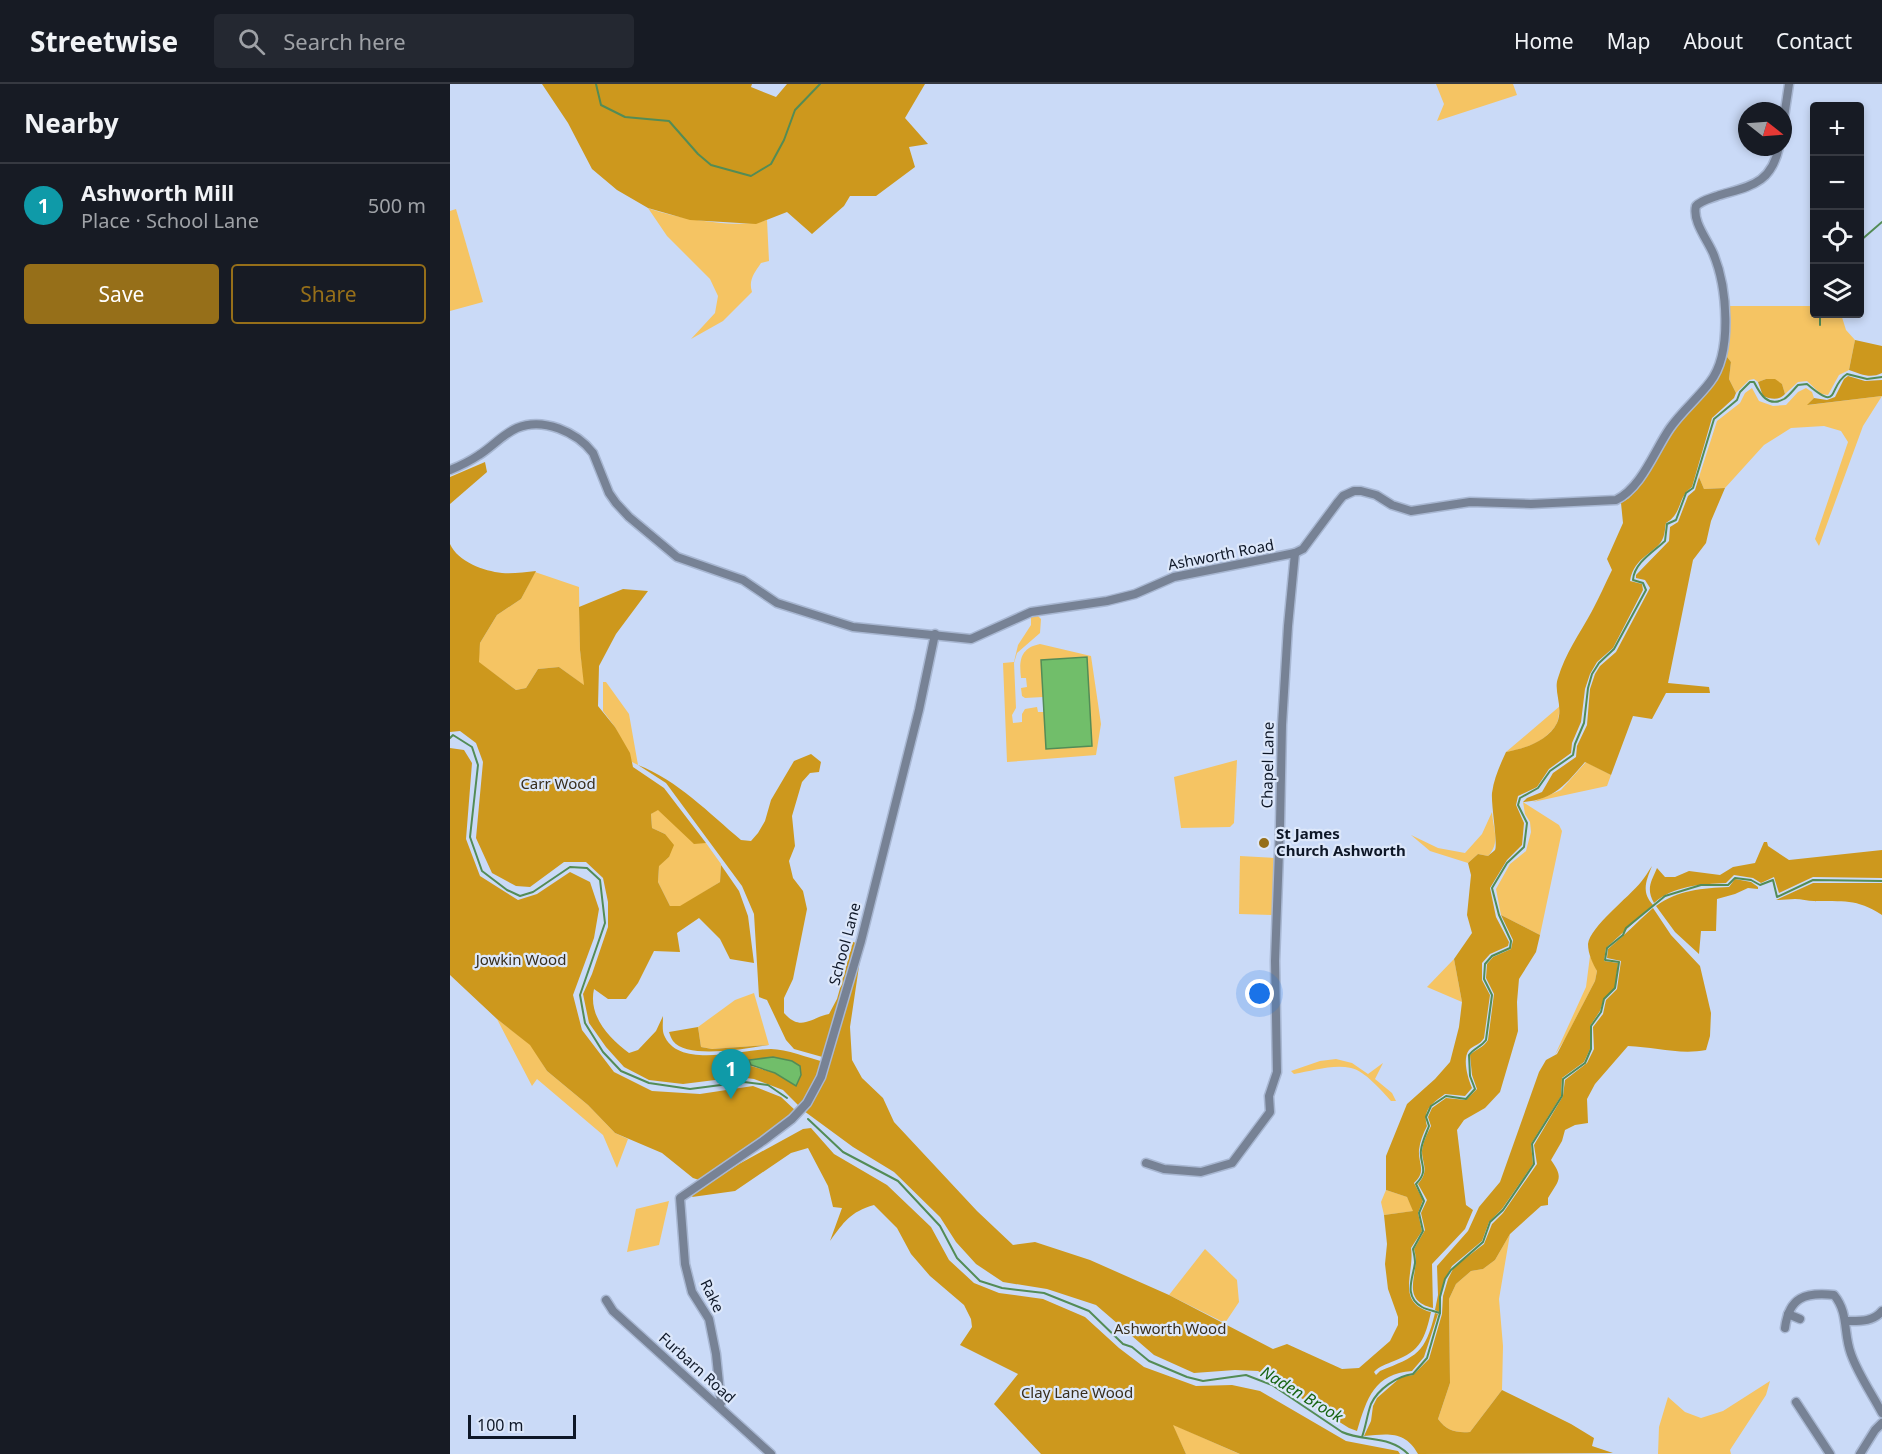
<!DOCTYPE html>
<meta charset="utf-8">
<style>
body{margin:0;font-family:"Noto Sans",sans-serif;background:#242831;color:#f1f3f6}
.controls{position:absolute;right:18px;top:18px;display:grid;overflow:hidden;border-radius:6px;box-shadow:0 3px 9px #0003}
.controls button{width:54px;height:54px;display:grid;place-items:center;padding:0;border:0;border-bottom:2px solid #363941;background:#171b24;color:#f1f3f6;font:30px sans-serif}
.compass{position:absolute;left:1288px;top:18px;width:54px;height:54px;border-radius:50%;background:#171b24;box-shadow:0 3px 9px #0003;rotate:107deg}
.scale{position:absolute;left:18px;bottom:15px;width:108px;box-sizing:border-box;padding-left:6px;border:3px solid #0e1727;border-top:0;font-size:16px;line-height:21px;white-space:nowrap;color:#0e1727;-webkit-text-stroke:4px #dce7fa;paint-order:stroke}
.you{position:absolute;left:810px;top:910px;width:21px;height:21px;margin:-15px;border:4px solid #fff;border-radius:50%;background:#1a73e8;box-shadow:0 0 0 9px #1a73e833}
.badge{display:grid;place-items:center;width:39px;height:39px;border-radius:50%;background:#966f19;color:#fff;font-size:20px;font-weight:700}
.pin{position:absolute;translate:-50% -50px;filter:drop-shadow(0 2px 3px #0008)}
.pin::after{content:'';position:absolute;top:32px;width:21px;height:18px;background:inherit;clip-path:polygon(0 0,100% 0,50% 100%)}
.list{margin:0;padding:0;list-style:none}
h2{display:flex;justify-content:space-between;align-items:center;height:78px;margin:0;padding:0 24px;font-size:26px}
h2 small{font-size:20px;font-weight:400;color:#9ea1a6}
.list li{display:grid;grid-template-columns:39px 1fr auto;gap:18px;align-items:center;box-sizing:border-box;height:84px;padding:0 24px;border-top:2px solid #363941}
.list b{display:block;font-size:22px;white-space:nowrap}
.list p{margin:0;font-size:20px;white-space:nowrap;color:#9ea1a6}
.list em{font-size:20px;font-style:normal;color:#9ea1a6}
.actions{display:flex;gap:12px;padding:18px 24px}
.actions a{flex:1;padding:14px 0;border:2px solid #966f19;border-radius:6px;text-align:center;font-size:21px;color:#966f19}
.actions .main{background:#966f19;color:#fff}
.icon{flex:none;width:33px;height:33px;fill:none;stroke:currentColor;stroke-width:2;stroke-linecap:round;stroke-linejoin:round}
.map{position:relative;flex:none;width:1432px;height:1370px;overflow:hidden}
header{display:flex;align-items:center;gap:36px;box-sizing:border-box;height:84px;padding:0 30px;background:#171b24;border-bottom:2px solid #363941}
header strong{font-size:28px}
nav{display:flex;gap:33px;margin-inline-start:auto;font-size:21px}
.search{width:420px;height:54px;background:#242831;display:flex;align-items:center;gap:15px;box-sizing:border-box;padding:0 21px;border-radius:6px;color:#9ea1a6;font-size:22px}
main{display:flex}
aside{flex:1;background:#171b24}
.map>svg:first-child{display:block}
.green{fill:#f5c463}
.forest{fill:#cd981d;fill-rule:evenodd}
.water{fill:#71be6a;stroke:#538c56;stroke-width:1.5}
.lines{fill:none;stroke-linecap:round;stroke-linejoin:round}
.stream{stroke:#538c56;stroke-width:2}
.minor-casing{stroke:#a8b7d2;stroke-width:11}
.minor{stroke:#778295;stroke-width:8}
.poi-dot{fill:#966f19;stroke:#dce7fa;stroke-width:2}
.labels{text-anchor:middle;stroke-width:4.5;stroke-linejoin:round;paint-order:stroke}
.street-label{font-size:15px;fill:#0e1727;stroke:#dce7fa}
.park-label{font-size:15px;fill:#382e1c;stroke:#dce7fa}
.poi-label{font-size:15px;font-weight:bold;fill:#0e1727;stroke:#dce7fa;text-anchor:start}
.water-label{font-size:16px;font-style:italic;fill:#176412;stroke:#dce7fa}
</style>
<header>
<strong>Streetwise</strong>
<div class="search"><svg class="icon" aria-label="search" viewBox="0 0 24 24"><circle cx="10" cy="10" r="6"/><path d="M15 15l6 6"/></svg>Search here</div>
<nav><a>Home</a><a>Map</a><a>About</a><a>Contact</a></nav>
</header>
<main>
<aside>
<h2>Nearby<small></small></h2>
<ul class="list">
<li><span class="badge" style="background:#0f9aa8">1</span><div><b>Ashworth Mill</b><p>Place · School Lane</p></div><em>500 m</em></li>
</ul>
<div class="actions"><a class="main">Save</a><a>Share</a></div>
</aside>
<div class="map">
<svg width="1432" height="1370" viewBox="0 0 1432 1370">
<rect width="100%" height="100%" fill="#cadaf7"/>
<!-- green -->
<g class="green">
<path d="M 986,0 L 1063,0 L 1067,11 L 987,37 L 994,20 Z"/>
<path d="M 198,124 C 224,134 291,146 317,136 L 319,177 L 311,179 C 305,188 298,196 302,208 L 273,237 L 241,255 L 265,229 L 268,212 L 260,195 L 217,152 Z"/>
<path d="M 6,125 L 33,218 L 0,227 L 0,127 Z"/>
<path d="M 1278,222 L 1364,222 L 1364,230 L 1391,230 L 1396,246 L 1405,256 L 1399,286 L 1389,291 L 1378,311 L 1371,310 L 1357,297 L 1348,298 L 1335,310 L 1332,300 L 1316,295 L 1308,298 L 1304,295 L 1299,296 L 1286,309 L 1279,295 L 1281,278 L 1274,269 Z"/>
<path d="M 1302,304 L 1309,317 L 1323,322 L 1336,321 L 1348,308 L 1356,304 L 1362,308 L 1364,314 L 1358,321 L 1432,312 L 1413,342 L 1369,462 L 1365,455 L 1398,358 L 1391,347 L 1374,342 L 1341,344 L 1314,361 L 1275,404 L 1254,405 L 1249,393 L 1267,337 L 1290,319 L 1295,309 Z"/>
<path d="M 85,488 L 129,503 L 130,566 L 135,602 L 109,583 L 88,585 L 76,604 L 66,606 L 28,578 L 30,559 L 47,531 L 71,515 Z"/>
<path d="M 588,532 L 591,535 L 590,549 L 567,569 L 564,579 L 566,624 L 562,631 L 563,639 L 572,638 L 572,630 L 575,625 L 587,623 L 588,628 L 594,628 L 596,665 L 591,576 L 593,613 L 575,614 L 572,612 L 571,604 L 577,603 L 576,594 L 571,594 C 569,577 570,564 590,560 L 641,572 L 651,640 L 646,671 L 557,678 L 553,579 L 564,578 L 568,561 L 581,541 L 581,533 Z"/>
<path d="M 153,598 L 156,598 L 179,630 L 188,681 L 182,678 L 165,643 L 153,627 Z"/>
<path d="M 1110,622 C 1109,627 1109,636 1106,641 C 1095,658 1075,665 1056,668 Z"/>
<path d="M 787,676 L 784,739 L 780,743 L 731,744 L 724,693 Z"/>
<path d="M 1136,678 L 1161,691 L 1157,702 L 1083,718 L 1111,706 Z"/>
<path d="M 1073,718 L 1109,741 L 1112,747 L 1090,851 L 1051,831 L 1046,805 L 1060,780 L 1076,767 L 1081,748 L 1080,738 L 1075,730 Z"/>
<path d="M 208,725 L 244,759 L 256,759 L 271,780 L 270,798 L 230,823 L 220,822 L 208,798 L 209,781 L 219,773 L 215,750 L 202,744 L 201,730 Z"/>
<path d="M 1042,728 C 1043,745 1051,759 1038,772 L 1028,770 L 1018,779 L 980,767 L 961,751 L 988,764 L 1015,769 L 1032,750 Z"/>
<path d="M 790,772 L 825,774 L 823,831 L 789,830 Z"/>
<path d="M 1140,872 L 1147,887 L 1145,897 L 1115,955 L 1105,971 L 1136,903 Z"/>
<path d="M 1004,875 L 1012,918 L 977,903 Z"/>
<path d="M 304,909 L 319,961 L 262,965 L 251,963 L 248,943 L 285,916 Z"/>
<path d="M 47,935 L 81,961 L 97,987 L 138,1021 L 165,1049 L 178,1055 L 167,1084 L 153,1051 L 87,995 L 82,1002 Z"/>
<path d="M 886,975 L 902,979 L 918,990 L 933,979 L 925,995 L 942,1009 L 946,1017 L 941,1017 C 932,1007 915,987 901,984 C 883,980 862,987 844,990 L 841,987 L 870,977 Z"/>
<path d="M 936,1106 L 957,1113 L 964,1127 L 934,1131 L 931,1118 Z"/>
<path d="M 219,1117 L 209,1161 L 177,1168 L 186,1125 Z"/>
<path d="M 1060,1150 L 1049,1215 L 1053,1262 L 1052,1306 L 1020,1348 C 1006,1349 997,1347 988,1335 L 1000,1299 L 999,1215 L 1006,1200 L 1021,1187 L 1033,1185 L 1045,1176 Z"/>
<path d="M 755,1165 L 787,1196 L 789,1218 L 775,1239 L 719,1211 Z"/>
<path d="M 1320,1297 L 1316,1311 L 1280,1366 L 1281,1370 L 1208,1370 L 1209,1343 L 1218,1313 L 1235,1328 L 1251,1334 L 1273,1327 Z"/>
<path d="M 722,1340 L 785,1368 L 790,1370 L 736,1370 Z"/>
</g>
<!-- forest -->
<g class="forest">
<path d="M 92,0 L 302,0 L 301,3 L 326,13 L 337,0 L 475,0 L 455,34 L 478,60 L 459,63 L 465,83 L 426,112 L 400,112 L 394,122 L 362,150 L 337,128 L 306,140 L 240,136 L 198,124 L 167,106 L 142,85 L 118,39 Z"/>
<path d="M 1405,256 L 1432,262 L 1432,289 C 1420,295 1411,290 1399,286 Z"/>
<path d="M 1274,269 L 1281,278 L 1279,295 L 1286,309 L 1284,314 L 1262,334 L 1242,403 C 1227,413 1233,429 1216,439 C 1215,443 1215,450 1213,454 C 1207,469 1184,472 1180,497 L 1192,500 L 1193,506 L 1163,564 L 1147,578 L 1140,590 L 1135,605 L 1131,638 L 1122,659 L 1121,669 L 1099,685 L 1087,703 L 1068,712 L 1066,721 L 1074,739 L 1072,761 L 1057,776 L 1040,804 L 1046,833 L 1059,858 L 1058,862 L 1040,870 L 1032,879 L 1032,896 L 1040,911 L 1034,954 C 1030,961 1024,961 1019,966 C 1012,975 1018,995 1022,1004 L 1015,1012 L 995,1010 C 983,1019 972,1025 977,1042 C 973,1050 970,1057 969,1066 C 968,1080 977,1087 964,1099 L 973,1116 L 968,1129 L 972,1147 L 961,1164 C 965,1189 945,1218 981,1228 C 975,1254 971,1267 944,1277 C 937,1280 929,1282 924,1288 L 926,1291 L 930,1287 C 967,1272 975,1270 985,1229 L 988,1230 L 974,1273 L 962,1287 C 924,1290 917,1314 907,1347 L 899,1344 L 808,1287 L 785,1286 L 744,1289 L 704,1271 L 646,1221 L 597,1205 L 553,1198 L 526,1180 L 506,1158 L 490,1133 L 444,1088 L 403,1063 L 354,1027 L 372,999 L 381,975 L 412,862 L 400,943 L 402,976 L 412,994 L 433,1014 L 444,1038 L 527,1127 L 563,1161 L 585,1158 L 640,1176 L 719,1211 L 823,1265 L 837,1260 L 892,1285 L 909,1284 L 940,1257 L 948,1241 L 948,1233 L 938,1205 L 935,1180 L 937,1160 L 934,1131 L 963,1127 L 957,1113 L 936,1106 L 936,1072 L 957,1020 L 985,995 L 1000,978 L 1009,943 L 1012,918 L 1004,875 L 1022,849 L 1017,831 L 1021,791 L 1018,779 L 1028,770 L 1038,772 C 1040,770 1043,768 1045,766 C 1048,760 1041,721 1042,709 C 1044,694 1050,681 1056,668 C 1074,665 1098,657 1107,639 C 1114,623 1103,607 1108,594 C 1115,570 1130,549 1142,527 C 1149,514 1155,500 1162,486 L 1157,475 L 1173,439 L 1171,419 L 1179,414 L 1210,367 L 1222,346 L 1241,323 Z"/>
<path d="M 1398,292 L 1415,297 L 1432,296 L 1432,312 L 1357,321 L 1364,314 L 1377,316 L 1385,313 L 1394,295 Z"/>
<path d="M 1316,295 L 1325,295 L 1332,300 L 1335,310 C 1329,317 1320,315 1313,312 L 1308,298 Z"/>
<path d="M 35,378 L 37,388 L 0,420 L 0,393 Z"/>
<path d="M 1249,393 L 1254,405 L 1275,404 L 1261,437 L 1256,459 L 1243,476 L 1218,599 L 1259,603 L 1260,609 L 1216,609 L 1202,635 L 1183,632 L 1161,691 L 1135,678 C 1116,700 1104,716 1073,718 L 1077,714 L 1092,708 L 1103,689 L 1126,673 L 1127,662 L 1137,641 L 1140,605 L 1145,590 L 1150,582 L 1166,568 L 1200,504 L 1195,496 L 1186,494 L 1186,491 L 1219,457 L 1220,443 L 1228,438 L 1238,412 L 1245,406 Z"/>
<path d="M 0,460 C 8,478 34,487 52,489 C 63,490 75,488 86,487 L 71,515 L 47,531 L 30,559 L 29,578 L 66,606 L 76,604 L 88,585 L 109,583 L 134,601 L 130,566 L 129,523 L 173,505 L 198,507 L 166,550 L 149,582 L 148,622 L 165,643 L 180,669 L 183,683 L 214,704 L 256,759 L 244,760 L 208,726 L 201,730 L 202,744 L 215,750 L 224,761 L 219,773 L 209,782 L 208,798 L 220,822 L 230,822 L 270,798 L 271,781 L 289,807 L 298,832 L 304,879 L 280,875 L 270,855 L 249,834 L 227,849 L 230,868 L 204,867 L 188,899 L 176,915 L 158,915 L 144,905 C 138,932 159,954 179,969 L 188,966 L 206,947 L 213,932 C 213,938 212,946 214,951 C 228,986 293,965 321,965 C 336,965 359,974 374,978 L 368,995 L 350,1023 L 333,1006 L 304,995 L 289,993 L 233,1000 L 199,996 L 174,983 L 156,963 L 139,939 L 133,910 L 142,890 L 158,843 L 158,818 L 153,794 L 136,778 L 114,778 L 80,803 L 66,802 L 42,789 L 26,754 L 33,678 L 26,659 L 10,647 L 0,648 ZM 323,973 L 342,977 L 350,982 L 351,991 L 346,1002 L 325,989 L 301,982 Z"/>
<path d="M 0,664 L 14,666 L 22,679 L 16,755 L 30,792 L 68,816 L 87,810 L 120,788 L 140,798 L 149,825 L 144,854 L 123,911 L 132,946 L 164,988 L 202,1007 L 250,1010 L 303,1002 L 331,1013 L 346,1027 L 325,1045 L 249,1096 L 243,1094 L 212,1069 L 165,1049 L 138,1021 L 97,987 L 80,961 L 47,935 L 0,891 Z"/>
<path d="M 361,670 L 371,678 L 369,688 L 360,689 L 352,698 L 342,732 L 345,762 L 339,777 L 343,794 L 353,807 L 357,825 L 343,895 L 334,914 L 334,929 C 351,948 360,934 379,930 L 387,915 L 403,858 L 406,859 L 376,974 L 344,965 L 336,956 L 317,916 L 309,913 L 304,830 L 292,802 L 216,699 L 188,681 C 227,696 259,729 291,756 L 301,757 L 308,749 L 315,737 L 321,716 L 344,677 Z"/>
<path d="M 1314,758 L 1317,758 L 1318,762 L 1339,776 L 1432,766 L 1432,794 L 1363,793 L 1329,809 L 1324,793 L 1311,799 L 1303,794 L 1284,791 L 1276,799 C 1251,800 1223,802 1204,819 C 1196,805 1201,798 1207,784 L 1215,793 L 1225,793 L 1239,787 L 1270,791 L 1283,783 L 1305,779 Z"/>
<path d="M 1202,782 C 1196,797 1191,808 1203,821 L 1156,864 L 1154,877 L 1168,879 L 1165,904 L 1154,915 L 1150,927 L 1140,942 L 1140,965 L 1134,978 L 1112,994 L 1111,1012 L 1081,1060 L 1083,1080 L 1052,1125 L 1039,1138 L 1032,1157 L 1002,1182 L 995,1195 L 990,1214 L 989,1228 L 985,1226 L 988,1211 L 987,1182 L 1018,1147 L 1029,1123 L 1050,1098 L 1089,988 L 1096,976 L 1107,970 L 1145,897 L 1147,887 C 1143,880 1138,870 1138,860 C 1140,843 1179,813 1191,798 C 1195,793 1198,788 1202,782 Z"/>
<path d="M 1285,795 L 1301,798 L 1308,803 L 1308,805 L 1298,804 L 1285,810 L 1267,815 L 1266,847 L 1251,847 L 1249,870 L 1225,848 L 1206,822 C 1227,806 1253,804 1279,803 Z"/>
<path d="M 1363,799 L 1432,799 L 1432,831 C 1406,814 1393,818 1364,817 C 1358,817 1351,815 1345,815 C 1339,815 1332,816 1326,816 Z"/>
<path d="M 1203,824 L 1221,851 L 1250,882 L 1261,929 L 1260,952 L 1256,966 C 1230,971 1204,963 1178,962 L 1145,1000 L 1137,1015 L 1138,1039 L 1125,1041 L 1115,1046 L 1112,1057 L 1101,1076 C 1114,1094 1109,1096 1098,1114 L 1098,1121 L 1091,1122 L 1060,1150 L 1045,1176 L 1033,1185 L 1021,1187 L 1006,1200 L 999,1215 L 1000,1299 L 988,1335 C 997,1347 1006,1349 1020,1348 L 1052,1306 L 1121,1340 L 1144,1354 L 1142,1362 L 1163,1369 L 968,1370 C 955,1346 937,1350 914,1352 L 921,1337 L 923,1322 L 927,1314 L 951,1293 L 963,1291 L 979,1275 L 992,1230 L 993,1212 L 998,1195 L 1004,1183 L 1034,1160 L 1042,1140 L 1053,1129 L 1087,1080 L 1084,1061 L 1113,1012 L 1115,996 L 1137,979 L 1144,965 L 1143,943 L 1153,930 L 1156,916 L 1167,905 L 1171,877 L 1157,874 L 1158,865 C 1174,852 1187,838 1203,824 Z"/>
<path d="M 1051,831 L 1090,851 L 1086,868 L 1069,895 L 1067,918 L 1068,947 L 1050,1008 L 1035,1024 L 1014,1036 L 1007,1046 L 1016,1121 L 1023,1126 L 1015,1145 L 982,1180 L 983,1224 C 947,1215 972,1188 964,1165 L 975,1146 L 971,1129 L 977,1116 L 968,1100 C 980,1086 972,1080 972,1067 C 973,1058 977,1050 981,1042 L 978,1033 L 982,1024 L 996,1014 L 1016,1016 L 1027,1005 L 1022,991 L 1020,971 C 1026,965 1033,964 1038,956 L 1044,910 L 1036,894 L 1037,880 L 1043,873 L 1061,865 L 1063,856 Z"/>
<path d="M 248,943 L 251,963 L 262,965 L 319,961 C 298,964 237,976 223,957 C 221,954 220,951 219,948 Z"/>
<path d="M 361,1044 L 384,1070 L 437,1101 L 481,1143 L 499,1176 L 524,1199 L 549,1209 L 593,1215 L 635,1233 L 669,1264 L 694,1283 L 746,1302 L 782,1301 L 810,1307 L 896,1357 L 948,1367 L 950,1370 L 790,1370 L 723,1341 L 736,1370 L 591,1370 L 544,1320 L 568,1290 L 510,1261 L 522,1243 L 521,1235 L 514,1221 L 480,1192 L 461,1170 L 447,1144 L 424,1121 C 400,1128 394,1138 380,1157 L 392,1124 L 383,1123 L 378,1102 L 358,1064 L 341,1069 L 285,1107 L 242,1113 L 244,1109 L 289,1080 L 353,1045 Z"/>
</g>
<!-- water -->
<g class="water">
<path d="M 637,573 L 642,662 L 596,665 L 591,576 Z"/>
<path d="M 323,973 L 342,977 L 350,982 L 351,991 L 346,1002 L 325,989 L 301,981 L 299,976 Z"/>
</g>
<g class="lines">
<!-- stream -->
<g class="stream">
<path d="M 146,0 L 151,21 L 175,33 L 219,37 L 248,70 L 261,81 L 301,92 L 321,80 L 334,56 L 345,26 L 370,0"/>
<path d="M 1410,157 L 1432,138"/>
<path d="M 1370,241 L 1370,230"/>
<path d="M 0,654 L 3,651 L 22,663 L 28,681 L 20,753 L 32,787 L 57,806 L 70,812 L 83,808 L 120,783 L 137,784 L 150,796 L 155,839 L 130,911 L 135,939 L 153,968 L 171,987 L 199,999 L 240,1005 L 294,998 L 318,1001 L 337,1014"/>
<path d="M 358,1035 L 393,1068 L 448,1097 L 490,1142 L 507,1174 L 530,1197 L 552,1204 L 594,1209 L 639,1227 L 673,1260 L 682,1263 L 699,1277 L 737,1293 L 753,1297 L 796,1291 L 822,1301 L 892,1348 C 914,1358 940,1351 958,1370"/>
<path d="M 990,1229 C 985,1227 977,1226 972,1223 C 953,1212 963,1194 965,1179 C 965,1174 964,1170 963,1165 L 973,1147 L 969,1129 L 974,1117 L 966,1100 C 980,1086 969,1080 971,1066 C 972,1058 976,1050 979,1042 L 976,1033 L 981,1022 L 996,1012 L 1016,1015 L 1025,1005 L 1020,992 L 1019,971 C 1024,964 1031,963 1036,956 L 1042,911 L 1034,895 L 1035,880 L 1042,872 L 1060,864 L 1061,857 L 1049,831 L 1042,804 L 1057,779 L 1074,763 L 1077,739 L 1068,721 L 1070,714 L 1088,704 L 1100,687 L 1123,671 L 1125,660 L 1134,639 L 1138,604 L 1142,590 L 1149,579 L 1164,565 L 1196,506 L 1193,499 L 1183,496 C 1184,479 1203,468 1215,457 L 1217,440 L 1226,436 L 1236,409 L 1243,404 L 1264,335 L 1287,316 L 1290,308 L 1300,298 L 1304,298 C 1310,310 1318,324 1334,315 C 1339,312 1344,305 1348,301 L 1357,300 C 1391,329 1377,303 1397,290 L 1417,295 L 1432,293"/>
<path d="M 912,1353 C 916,1342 917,1331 921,1320 C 928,1305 947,1292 963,1290 L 977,1274 L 990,1229 L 990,1213 L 995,1195 L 1001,1186 L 1033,1158 L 1040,1138 L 1053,1126 L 1084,1080 L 1082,1060 L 1112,1012 L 1113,995 L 1135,979 L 1141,965 L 1141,942 L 1151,928 L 1154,915 L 1165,904 L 1169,878 L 1155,876 L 1157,864 L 1173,851 L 1176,844 L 1215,812 L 1251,801 L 1278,801 L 1285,794 L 1301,796 L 1310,801 L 1323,796 L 1327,813 L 1363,796 L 1432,797"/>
</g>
<defs>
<g id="minor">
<path d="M 1333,40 L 1339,0"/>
<path d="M 0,386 C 10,382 20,377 29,371 C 42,363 53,350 67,344 C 93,333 127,348 143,369 L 159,409 L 166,419 L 179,433 L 227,473 L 293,496 L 327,519 L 403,543 L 521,555 L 581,528 L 657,517 L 685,510 L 724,493 L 845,469 L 853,465 L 888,418 L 893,412 L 904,407 L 911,407 L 926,411 L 942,421 L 961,427 L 1020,418 L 1081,420 L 1166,416 C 1192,403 1204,367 1220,344 C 1232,327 1248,314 1260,298 C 1283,268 1277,202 1263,169 C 1257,155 1242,137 1246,122 C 1252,116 1259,115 1267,112 C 1299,102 1321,101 1329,63"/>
<path d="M 696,1079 L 714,1085 L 751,1088 L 782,1079 L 820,1028 L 819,1012 L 827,988 L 825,877 L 830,741 L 832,641 L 838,542 L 845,469"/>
<path d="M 156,1216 L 163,1227 L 321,1370"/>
<path d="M 1338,1230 L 1350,1235"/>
<path d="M 1396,1237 C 1410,1237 1423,1238 1432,1227"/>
<path d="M 1335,1244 C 1339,1213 1355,1208 1384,1211 C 1399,1229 1393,1249 1401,1270 C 1408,1290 1422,1310 1432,1329"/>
<path d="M 1346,1318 L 1380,1370"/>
<path d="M 269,1322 L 271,1319 L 266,1270 L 259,1235 L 242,1208 L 235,1180 L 230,1114 L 313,1057 L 342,1035 L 357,1019 L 371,993 L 411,857 L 469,626 L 485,550"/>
<path d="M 1410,1370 L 1425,1346 L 1432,1339"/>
</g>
</defs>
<!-- minor casing -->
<use href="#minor" class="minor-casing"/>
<!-- minor -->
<use href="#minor" class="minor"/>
</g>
<!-- markers -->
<circle class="poi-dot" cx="814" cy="759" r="6"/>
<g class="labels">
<!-- street labels -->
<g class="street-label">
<text transform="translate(771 471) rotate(-11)" y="5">Ashworth Road</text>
<text transform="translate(818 681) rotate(-89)" y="5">Chapel Lane</text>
<text transform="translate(395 860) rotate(-75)" y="5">School Lane</text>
<text transform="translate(262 1212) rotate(64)" y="5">Rake</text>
<text transform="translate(247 1284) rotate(42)" y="5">Furbarn Road</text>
</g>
<!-- park labels -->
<g class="park-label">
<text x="108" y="705">Carr Wood</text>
<text x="71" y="881">Jowkin Wood</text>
<text x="720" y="1250">Ashworth Wood</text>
<text x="627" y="1314">Clay Lane Wood</text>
</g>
<!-- poi labels -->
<g class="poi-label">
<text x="826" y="755">St James<tspan x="826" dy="17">Church Ashworth</tspan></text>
</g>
<!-- water labels -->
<g class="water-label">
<text transform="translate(852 1310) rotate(31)" y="6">Naden Brook</text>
</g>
</g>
</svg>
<div class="controls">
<button>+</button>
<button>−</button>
<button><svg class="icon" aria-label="locate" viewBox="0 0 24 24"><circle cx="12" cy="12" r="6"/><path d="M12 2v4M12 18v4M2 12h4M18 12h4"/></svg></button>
<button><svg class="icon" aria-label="layers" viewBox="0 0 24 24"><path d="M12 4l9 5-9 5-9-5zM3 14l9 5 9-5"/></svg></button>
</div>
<svg class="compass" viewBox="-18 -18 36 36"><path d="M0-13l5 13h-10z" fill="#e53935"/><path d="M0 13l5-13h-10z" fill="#9ea1a6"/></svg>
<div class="scale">100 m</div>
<div class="you"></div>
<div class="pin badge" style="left:281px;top:1015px;background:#0f9aa8">1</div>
</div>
</main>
